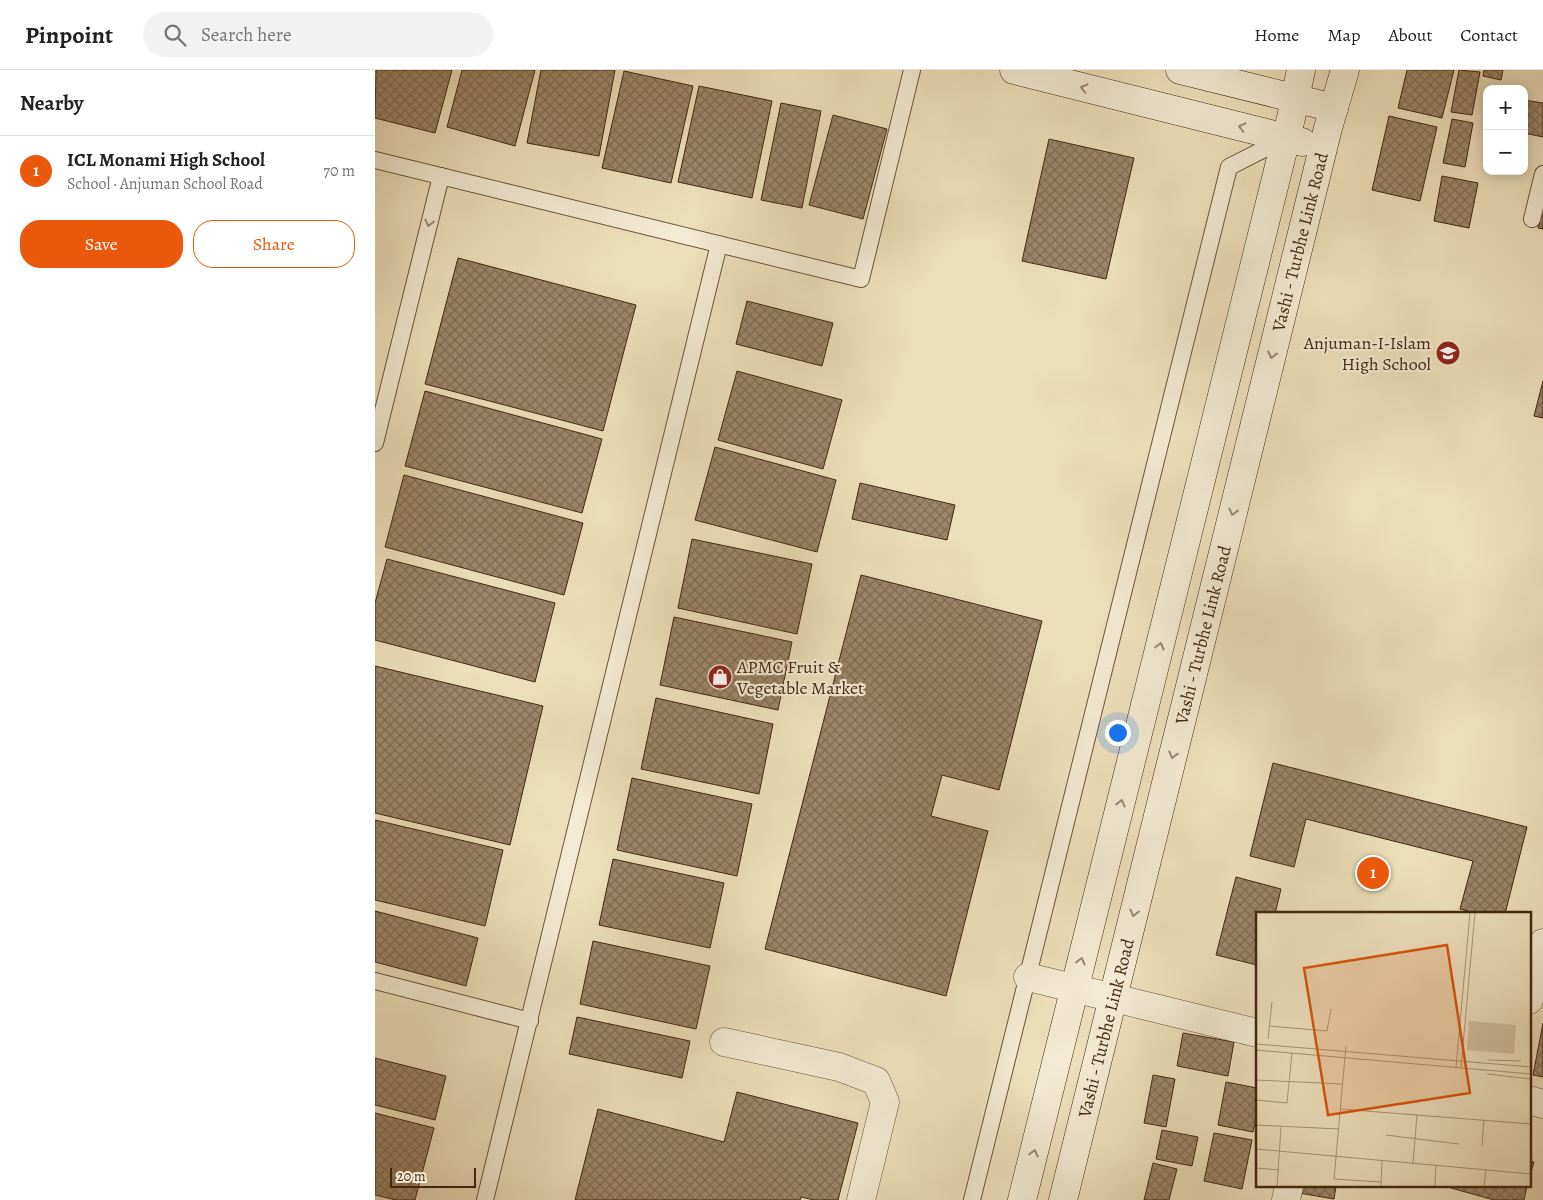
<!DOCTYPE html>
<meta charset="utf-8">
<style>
body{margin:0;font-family:Alegreya,serif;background:#f2f2f2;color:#222}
.controls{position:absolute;right:15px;top:15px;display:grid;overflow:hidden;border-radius:10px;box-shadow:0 2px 12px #0003}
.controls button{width:45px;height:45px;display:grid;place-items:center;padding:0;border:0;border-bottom:1px solid #e0e0e0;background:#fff;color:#222;font:25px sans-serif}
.scale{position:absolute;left:15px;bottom:12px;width:86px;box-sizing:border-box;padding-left:5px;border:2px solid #452612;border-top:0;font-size:14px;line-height:18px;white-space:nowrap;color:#452612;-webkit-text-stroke:4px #f3ead3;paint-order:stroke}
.you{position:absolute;left:742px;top:662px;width:18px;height:18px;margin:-12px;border:4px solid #fff;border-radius:50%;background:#1a73e8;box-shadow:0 0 0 8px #1a73e833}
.badge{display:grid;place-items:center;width:32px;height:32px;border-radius:50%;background:#ea580c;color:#fff;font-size:16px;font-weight:700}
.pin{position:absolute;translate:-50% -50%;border:2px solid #fff;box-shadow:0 1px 5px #0006}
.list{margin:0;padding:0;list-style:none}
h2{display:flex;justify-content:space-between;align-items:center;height:65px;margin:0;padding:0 20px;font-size:21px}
h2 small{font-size:16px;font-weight:400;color:#767676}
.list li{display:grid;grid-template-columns:32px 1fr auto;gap:15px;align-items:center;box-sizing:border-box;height:70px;padding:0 20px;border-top:1px solid #e0e0e0}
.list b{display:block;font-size:19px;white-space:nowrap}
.list p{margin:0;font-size:16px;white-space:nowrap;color:#767676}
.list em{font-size:16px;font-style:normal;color:#767676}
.actions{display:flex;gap:10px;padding:15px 20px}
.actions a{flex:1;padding:11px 0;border:1px solid #ea580c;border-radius:20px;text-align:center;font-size:18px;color:#ea580c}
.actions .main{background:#ea580c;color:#fff}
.icon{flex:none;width:28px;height:28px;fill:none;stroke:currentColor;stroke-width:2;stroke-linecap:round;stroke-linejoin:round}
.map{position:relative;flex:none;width:1168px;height:1130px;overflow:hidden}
header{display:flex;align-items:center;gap:30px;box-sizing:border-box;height:70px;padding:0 25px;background:#fff;border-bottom:1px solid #e0e0e0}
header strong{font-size:24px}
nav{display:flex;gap:28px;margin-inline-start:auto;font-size:18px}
.search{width:350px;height:45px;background:#f2f2f2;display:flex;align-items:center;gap:12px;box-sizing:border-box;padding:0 18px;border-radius:28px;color:#767676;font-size:19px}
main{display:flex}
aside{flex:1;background:#fff}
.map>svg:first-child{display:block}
.building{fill:url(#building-cross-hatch);stroke:#452612}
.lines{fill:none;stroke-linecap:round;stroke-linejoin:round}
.lane-casing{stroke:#6f543c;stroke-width:18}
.street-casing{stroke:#6f543c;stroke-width:29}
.secondary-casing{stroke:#452612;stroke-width:29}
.lane{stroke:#f3ead3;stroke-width:16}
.street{stroke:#f3ead3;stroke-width:28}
.secondary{stroke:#f3ead3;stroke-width:28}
.oneway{stroke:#9c8872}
.labels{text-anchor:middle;stroke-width:4.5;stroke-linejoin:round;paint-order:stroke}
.street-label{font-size:18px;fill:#452612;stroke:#f3ead3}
.poi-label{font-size:18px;fill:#452612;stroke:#f3ead3;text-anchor:end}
.inset-road{fill:none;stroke:#aa9577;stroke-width:1}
.view{fill:#d8540d;fill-opacity:0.15;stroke:#d8540d;stroke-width:2.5}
.inset-edge{fill:none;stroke:#452612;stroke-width:2.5}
</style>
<header>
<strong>Pinpoint</strong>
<div class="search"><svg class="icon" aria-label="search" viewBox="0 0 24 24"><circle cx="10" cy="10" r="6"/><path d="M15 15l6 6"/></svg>Search here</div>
<nav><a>Home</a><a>Map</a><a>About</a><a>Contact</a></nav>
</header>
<main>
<aside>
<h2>Nearby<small></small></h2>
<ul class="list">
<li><span class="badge">1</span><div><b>ICL Monami High School</b><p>School · Anjuman School Road</p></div><em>70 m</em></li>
</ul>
<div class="actions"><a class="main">Save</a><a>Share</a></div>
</aside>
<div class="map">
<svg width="1168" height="1130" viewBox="0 0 1168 1130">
<defs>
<pattern id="building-cross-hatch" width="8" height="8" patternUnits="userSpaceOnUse" patternTransform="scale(1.25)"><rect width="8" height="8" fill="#9c866a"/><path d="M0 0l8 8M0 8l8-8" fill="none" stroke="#816d56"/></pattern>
</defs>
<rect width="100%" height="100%" fill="#eddfbb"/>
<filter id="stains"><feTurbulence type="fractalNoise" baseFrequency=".004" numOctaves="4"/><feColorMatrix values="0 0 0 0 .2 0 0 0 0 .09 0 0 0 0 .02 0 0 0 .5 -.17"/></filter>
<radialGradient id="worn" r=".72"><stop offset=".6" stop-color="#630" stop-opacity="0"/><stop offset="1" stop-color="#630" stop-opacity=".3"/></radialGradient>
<!-- building -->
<g class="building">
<path d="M 1,0 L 77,0 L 60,63 L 0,48 Z"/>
<path d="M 87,0 L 160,0 L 140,76 L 72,57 Z"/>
<path d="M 166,0 L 240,0 L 224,86 L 152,73 Z"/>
<path d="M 1032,0 L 1079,0 L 1067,48 L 1023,38 Z"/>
<path d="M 1084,0 L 1105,2 L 1097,45 L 1076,42 Z"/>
<path d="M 1109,0 L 1128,0 L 1126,10 L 1108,6 Z"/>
<path d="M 249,1 L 318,16 L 296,113 L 227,98 Z"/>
<path d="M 324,16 L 397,31 L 377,128 L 303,112 Z"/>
<path d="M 1149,30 L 1168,33 L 1168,67 L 1149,63 Z"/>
<path d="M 406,33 L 446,41 L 427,138 L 386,130 Z"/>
<path d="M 458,45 L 512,59 L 488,149 L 434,135 Z"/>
<path d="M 1014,46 L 1062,57 L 1045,131 L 997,120 Z"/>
<path d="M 1077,49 L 1098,53 L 1090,97 L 1068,93 Z"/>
<path d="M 674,69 L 759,88 L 731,209 L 647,191 Z"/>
<path d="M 1067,106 L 1103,113 L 1094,158 L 1059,151 Z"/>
<path d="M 1168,136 L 1168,159 L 1163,158 Z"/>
<path d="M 83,188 L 261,235 L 228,361 L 50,314 Z"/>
<path d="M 372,231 L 458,253 L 447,296 L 361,274 Z"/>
<path d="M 362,301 L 467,330 L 448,399 L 343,370 Z"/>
<path d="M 1168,311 L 1168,348 L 1159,346 Z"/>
<path d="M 50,321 L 227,369 L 207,443 L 30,396 Z"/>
<path d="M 340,377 L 461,410 L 442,482 L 320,450 Z"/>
<path d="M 29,405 L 208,453 L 189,525 L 10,477 Z"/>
<path d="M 485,413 L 580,435 L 572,470 L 477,449 Z"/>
<path d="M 317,469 L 437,494 L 422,564 L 303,538 Z"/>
<path d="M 12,489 L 180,533 L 160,612 L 0,570 L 0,533 Z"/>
<path d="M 486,505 L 667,551 L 624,720 L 567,705 L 556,746 L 613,761 L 571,926 L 390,879 Z"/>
<path d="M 299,547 L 417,572 L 403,640 L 285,615 Z"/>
<path d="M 0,596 L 168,636 L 135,775 L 0,743 Z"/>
<path d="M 281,628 L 398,654 L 384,724 L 266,699 Z"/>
<path d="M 898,693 L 1152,757 L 1130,844 L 1104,844 L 1085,839 L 1098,791 L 931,749 L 919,797 L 875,786 Z"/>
<path d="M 257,708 L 377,734 L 362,806 L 242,780 Z"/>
<path d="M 0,750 L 128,780 L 110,856 L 0,830 Z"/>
<path d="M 238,789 L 349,813 L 335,878 L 224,855 Z"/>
<path d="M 861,807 L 906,819 L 900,844 L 882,844 L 882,895 L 841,885 Z"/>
<path d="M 0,841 L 103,868 L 91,916 L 0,892 Z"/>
<path d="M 218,871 L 335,896 L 321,959 L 205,934 Z"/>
<path d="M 202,947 L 315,971 L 307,1008 L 194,984 Z"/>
<path d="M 1168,953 L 1168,1007 L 1158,1005 Z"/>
<path d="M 808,963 L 859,972 L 853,1006 L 802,996 Z"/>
<path d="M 0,988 L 71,1006 L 60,1050 L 0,1035 Z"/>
<path d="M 778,1005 L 800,1009 L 791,1057 L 769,1053 Z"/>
<path d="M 851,1012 L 882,1018 L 882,1043 L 878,1062 L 843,1055 Z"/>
<path d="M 362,1022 L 483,1053 L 463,1130 L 439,1130 L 426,1127 L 425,1130 L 200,1130 L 223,1039 L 349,1072 Z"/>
<path d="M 0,1043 L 59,1058 L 40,1130 L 21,1130 L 0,1125 Z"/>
<path d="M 787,1060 L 823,1067 L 817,1096 L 781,1089 Z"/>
<path d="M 839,1063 L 877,1070 L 867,1119 L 829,1111 Z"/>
<path d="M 1154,1091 L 1159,1092 L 1154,1109 Z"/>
<path d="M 778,1093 L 802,1099 L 794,1130 L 769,1130 Z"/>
<path d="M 926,1116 L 961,1116 L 959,1129 L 924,1123 Z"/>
<path d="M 1069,1116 L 1152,1116 L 1149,1130 L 1119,1130 Z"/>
</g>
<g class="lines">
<defs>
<g id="lane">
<path d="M 0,90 L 486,209 L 537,0"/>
<path d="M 1157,149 L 1168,104"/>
<path d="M 0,373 L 66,106"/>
<path d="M 0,911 L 155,951"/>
<path d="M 110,1130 L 344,174"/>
<path d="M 597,1130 L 854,97 L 911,68"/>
</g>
<g id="street">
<path d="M 653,907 L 882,963"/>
<path d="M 1154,930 L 1168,873"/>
<path d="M 349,972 L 464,997 L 501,1011 L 510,1032 L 486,1130"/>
<path d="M 1154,1030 L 1168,1034"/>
<path d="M 911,1130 L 914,1116"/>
</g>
<g id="secondary">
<path d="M 639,0 L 927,72"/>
<path d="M 805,0 L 959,38"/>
<path d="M 647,1130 L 916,48 L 926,0"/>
<path d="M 688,1130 L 953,58 L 970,0"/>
</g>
</defs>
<!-- lane casing -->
<use href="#lane" class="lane-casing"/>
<!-- street casing -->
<use href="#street" class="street-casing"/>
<!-- secondary casing -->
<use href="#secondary" class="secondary-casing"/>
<!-- lane -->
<use href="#lane" class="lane"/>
<!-- street -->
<use href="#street" class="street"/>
<!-- secondary -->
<use href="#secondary" class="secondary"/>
</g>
<!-- one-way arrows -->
<defs><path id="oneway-chevron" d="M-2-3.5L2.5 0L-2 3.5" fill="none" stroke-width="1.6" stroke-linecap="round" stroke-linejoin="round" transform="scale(1.25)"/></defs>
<g class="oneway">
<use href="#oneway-chevron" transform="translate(709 18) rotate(-166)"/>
<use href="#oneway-chevron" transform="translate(867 57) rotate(-166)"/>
<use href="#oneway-chevron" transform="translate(54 153) rotate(104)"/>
<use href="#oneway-chevron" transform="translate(897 285) rotate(104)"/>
<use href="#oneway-chevron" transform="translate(858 442) rotate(104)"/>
<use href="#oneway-chevron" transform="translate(785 576) rotate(-76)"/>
<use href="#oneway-chevron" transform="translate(798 685) rotate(104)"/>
<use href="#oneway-chevron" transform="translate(746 733) rotate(-76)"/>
<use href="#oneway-chevron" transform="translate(759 843) rotate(104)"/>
<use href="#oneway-chevron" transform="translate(706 891) rotate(-76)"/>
<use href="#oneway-chevron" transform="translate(659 1083) rotate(-76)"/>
</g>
<!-- icons -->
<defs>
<symbol id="school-disc" viewBox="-11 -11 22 22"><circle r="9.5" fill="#8f2418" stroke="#f3ead3"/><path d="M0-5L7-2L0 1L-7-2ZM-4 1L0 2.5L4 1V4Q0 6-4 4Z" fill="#fff"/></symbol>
<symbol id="shop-disc" viewBox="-11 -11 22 22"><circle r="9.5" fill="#8f2418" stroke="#f3ead3"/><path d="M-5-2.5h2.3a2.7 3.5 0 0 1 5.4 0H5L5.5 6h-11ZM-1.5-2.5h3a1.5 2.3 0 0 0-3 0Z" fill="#fff"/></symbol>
</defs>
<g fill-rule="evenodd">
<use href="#school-disc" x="1059" y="269" width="28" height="28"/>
<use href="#shop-disc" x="331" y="593" width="28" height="28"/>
</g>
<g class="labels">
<!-- street labels -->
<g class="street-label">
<text transform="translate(925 172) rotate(-76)" y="6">Vashi - Turbhe Link Road</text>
<text transform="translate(828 565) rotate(-76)" y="6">Vashi - Turbhe Link Road</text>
<text transform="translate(731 958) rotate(-76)" y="6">Vashi - Turbhe Link Road</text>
</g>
<!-- poi labels -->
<g class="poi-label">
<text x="1056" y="279">Anjuman-I-Islam<tspan x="1056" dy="21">High School</tspan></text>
<text x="362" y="603" text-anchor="start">APMC Fruit &amp;<tspan x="362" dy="21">Vegetable Market</tspan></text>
</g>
</g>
<!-- overview -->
<g transform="translate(881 842)">
<rect width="275" height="275" fill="#eddfbb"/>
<path d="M 213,109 L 260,113 L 258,142 L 211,138 Z" fill="#d0c09e"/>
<path class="inset-road" d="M 13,114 L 71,119 L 75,97M 12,127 L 16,90M 0,132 L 275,155M 90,134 L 78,267 L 125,270M 0,138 L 275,162M 232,148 L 265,149M 200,155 L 214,1M 205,155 L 219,1M 231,162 L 275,167M 0,168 L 86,172M 0,188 L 31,191 L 36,141M 84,197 L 275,212M 0,213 L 83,217M 130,223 L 203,232M 226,234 L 228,208M 0,237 L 275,262M 157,251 L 161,203M 0,256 L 23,258M 21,274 L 25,215M 125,274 L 126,248M 179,274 L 180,253M 228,274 L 230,258"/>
<path class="view" d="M 191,33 L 214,181 L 72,203 L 48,56 Z"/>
<rect width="275" height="275" class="inset-edge"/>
</g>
<rect width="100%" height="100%" filter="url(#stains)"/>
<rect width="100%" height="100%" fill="url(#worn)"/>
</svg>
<div class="controls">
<button>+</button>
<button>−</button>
</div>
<div class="scale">20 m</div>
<div class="you"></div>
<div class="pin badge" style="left:998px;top:803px">1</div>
</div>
</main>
